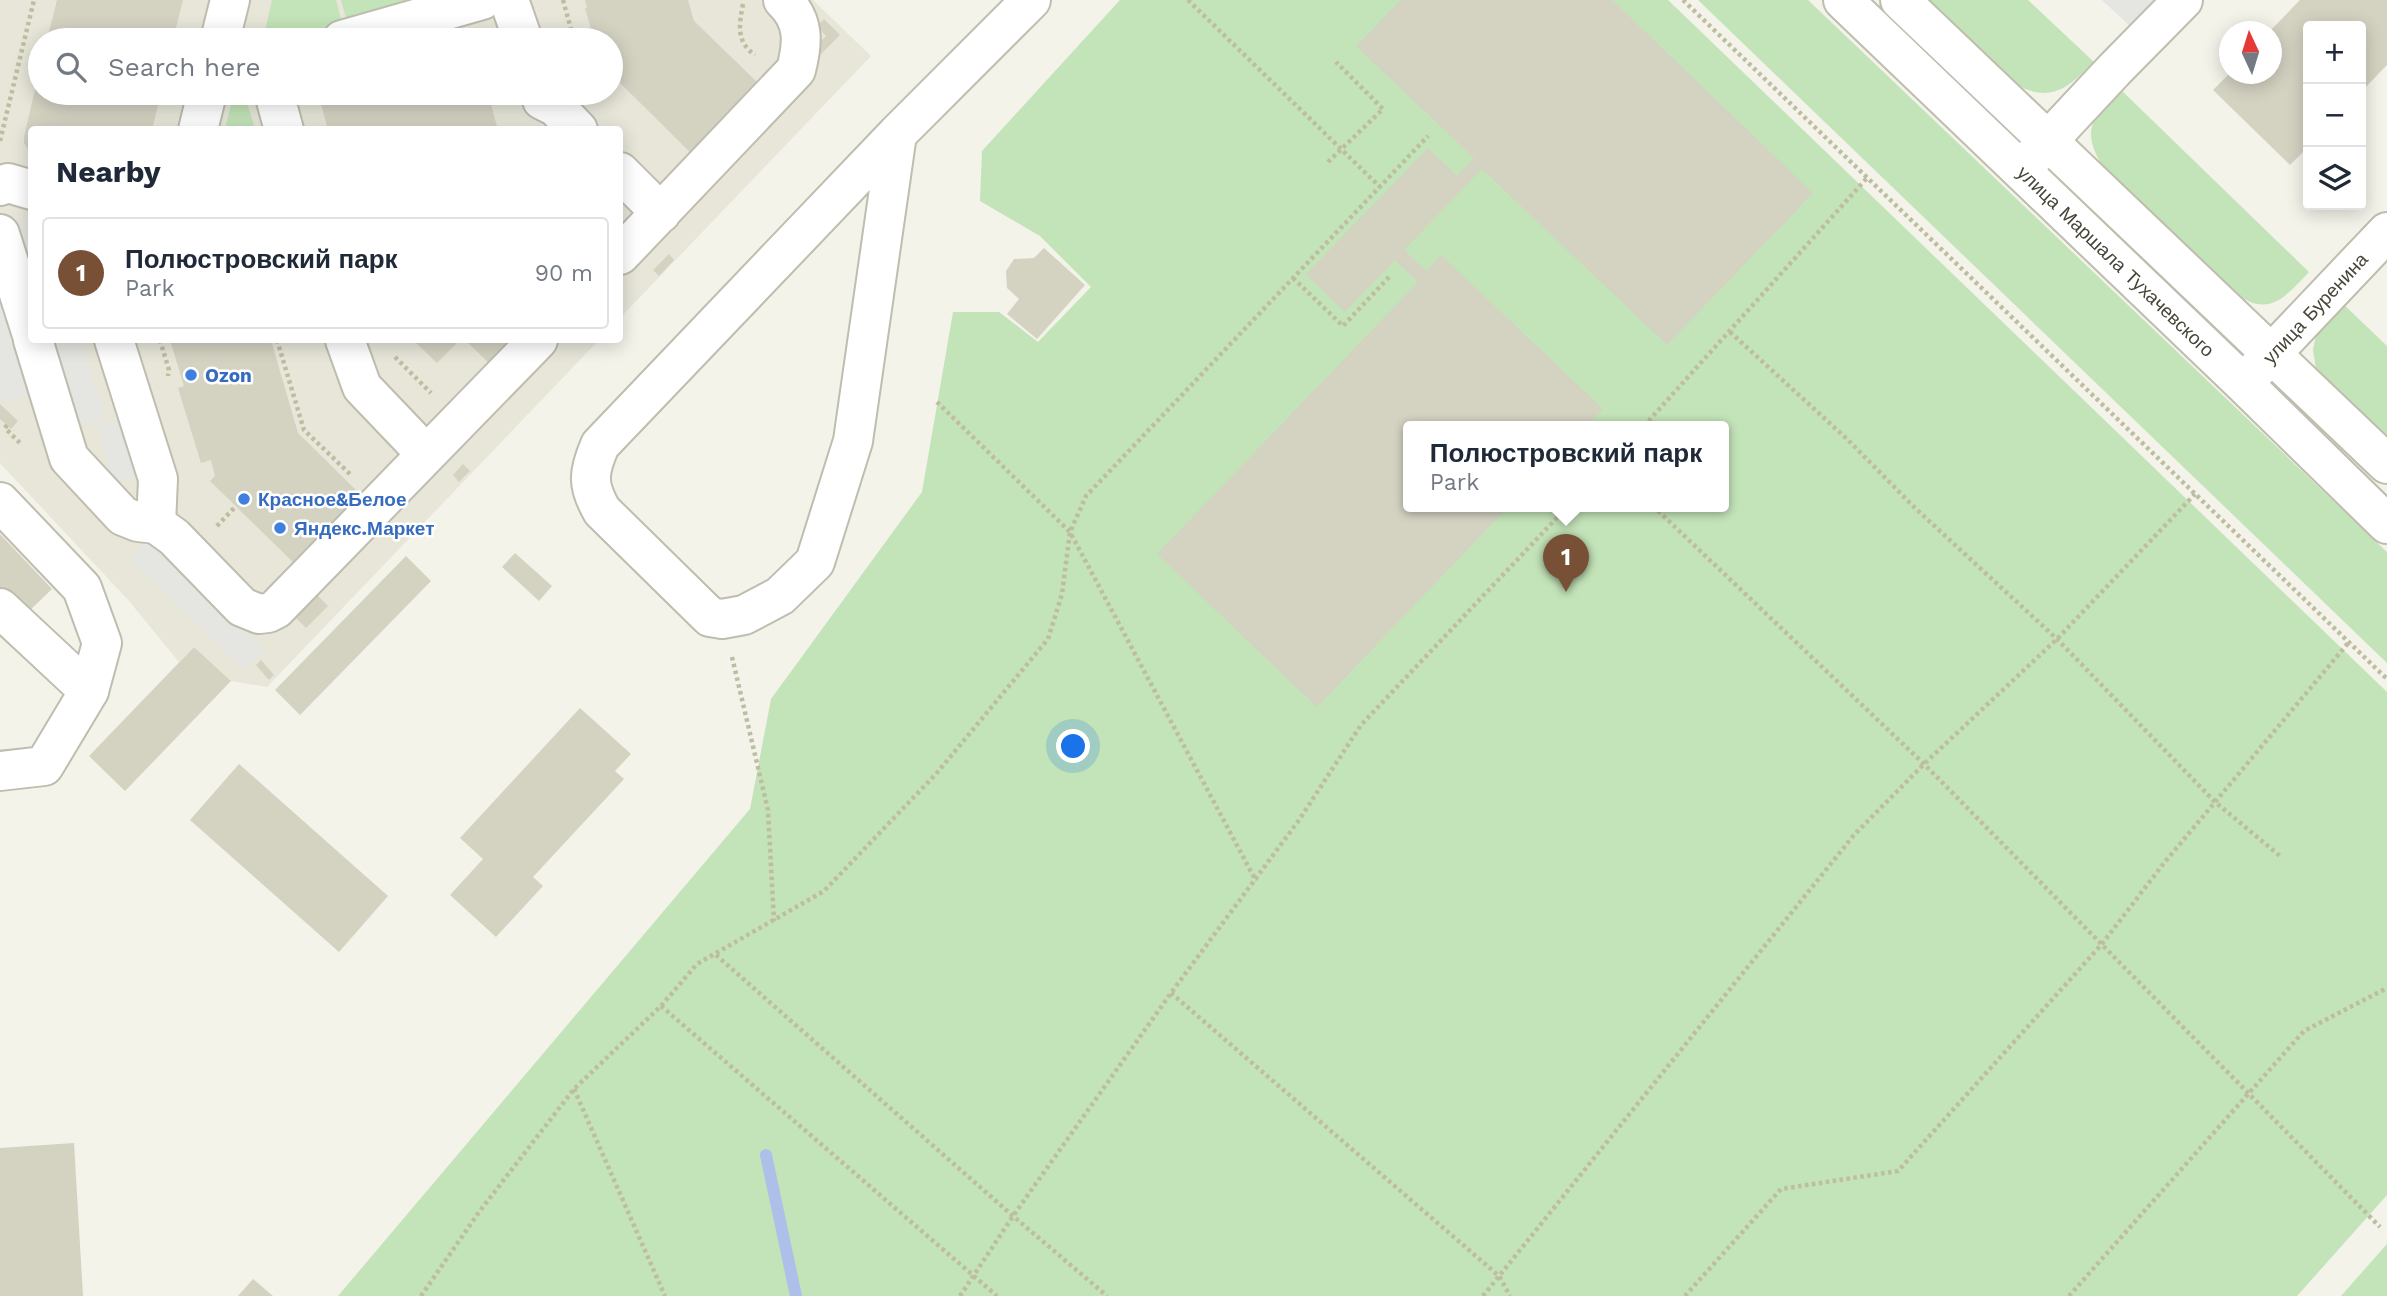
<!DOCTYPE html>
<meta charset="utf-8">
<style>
body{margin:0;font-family:"Work Sans",sans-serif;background:#f2f2f3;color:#1f2937}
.controls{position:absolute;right:21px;top:21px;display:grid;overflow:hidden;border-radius:7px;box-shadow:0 4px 18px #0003}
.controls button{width:63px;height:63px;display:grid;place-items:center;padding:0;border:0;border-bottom:2px solid #e0e1e3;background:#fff;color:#1f2937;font:35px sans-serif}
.compass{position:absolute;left:2219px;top:21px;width:63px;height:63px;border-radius:50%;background:#fff;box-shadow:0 4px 18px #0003;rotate:356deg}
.you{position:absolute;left:1074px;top:747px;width:24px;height:24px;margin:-18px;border:5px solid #fff;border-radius:50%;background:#1a73e8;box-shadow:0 0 0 10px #1a73e833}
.badge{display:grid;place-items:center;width:46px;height:46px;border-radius:50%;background:#775035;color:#fff;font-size:23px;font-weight:700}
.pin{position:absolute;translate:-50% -58px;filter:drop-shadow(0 2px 4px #0008)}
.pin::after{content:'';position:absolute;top:37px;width:24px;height:21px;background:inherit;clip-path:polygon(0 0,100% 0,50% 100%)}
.popup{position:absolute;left:1403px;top:421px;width:326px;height:91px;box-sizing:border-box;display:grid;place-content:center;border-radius:7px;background:#fff;filter:drop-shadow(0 2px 5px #0005);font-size:23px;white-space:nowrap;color:#747a83}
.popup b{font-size:26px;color:#1f2937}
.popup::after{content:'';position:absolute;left:50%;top:100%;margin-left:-14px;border:14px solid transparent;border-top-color:#fff}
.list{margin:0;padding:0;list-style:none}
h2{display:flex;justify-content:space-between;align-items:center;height:91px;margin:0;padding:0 28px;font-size:30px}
h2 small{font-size:23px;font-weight:400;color:#747a83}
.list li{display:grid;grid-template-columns:46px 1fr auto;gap:21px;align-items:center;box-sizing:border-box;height:112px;margin:0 14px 14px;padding:0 14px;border:2px solid #e0e1e3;border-radius:7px}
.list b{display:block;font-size:26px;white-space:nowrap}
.list p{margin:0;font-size:23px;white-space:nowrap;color:#747a83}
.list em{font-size:23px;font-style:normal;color:#747a83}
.icon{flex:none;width:38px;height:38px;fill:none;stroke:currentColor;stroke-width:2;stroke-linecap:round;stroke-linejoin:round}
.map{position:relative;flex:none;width:2387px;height:1296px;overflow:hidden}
.search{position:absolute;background:#fff;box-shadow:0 4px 18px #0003;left:28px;top:28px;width:595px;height:77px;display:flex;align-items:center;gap:18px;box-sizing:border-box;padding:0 24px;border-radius:38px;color:#747a83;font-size:26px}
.panel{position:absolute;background:#fff;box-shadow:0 4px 18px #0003;left:28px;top:126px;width:595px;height:217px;border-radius:7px}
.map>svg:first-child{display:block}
.residential{fill:#e7e6d9;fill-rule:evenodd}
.green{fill:#c3e3b8;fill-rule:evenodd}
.parking{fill:#e5e5e1}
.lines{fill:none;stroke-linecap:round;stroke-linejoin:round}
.stream{stroke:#aec0e9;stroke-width:12}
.building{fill:#d4d2c1}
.minor-casing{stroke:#bebdae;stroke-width:42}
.path{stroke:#bebca1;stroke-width:4.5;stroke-dasharray:3.5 3.5;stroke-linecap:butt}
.minor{stroke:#fff;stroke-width:38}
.shop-dot{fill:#3f7fe0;stroke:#fff;stroke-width:2.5}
.labels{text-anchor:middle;stroke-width:5;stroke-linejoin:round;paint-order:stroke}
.street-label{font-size:19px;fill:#474539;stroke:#fff}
.shop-label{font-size:19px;font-weight:bold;fill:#366cbe;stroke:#fff;text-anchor:start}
</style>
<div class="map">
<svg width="2387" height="1296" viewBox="0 0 2387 1296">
<rect width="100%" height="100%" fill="#f3f3ea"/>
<!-- residential -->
<path class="residential" d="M 0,0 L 813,0 L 871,56 L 620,318 L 620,130 L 32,130 L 32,340 L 599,340 L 267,687 L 231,681 L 194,647 L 179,662 L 129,601 L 0,463 ZM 40,40 L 611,40 L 611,93 L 40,93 Z"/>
<!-- green -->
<g class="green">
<path d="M 272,0 L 336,0 L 344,30 L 311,40 L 263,40 Z"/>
<path d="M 341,0 L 408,0 L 411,11 L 349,29 Z"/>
<path d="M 1120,0 L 1668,0 L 2387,692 L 2387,1195 L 2297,1296 L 338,1296 L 750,809 L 771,699 L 922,492 L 953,312 L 999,312 L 1038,342 L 1091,287 L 1040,236 L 980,201 L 982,151 ZM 1408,426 L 1724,426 L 1724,506 L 1408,506 Z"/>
<path d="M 1698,0 L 1808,0 L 2387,552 L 2387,663 Z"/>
<path d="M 1928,0 L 2028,0 L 2094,62 C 2067,88 2053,103 2016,85 Z"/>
<path d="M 2120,89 L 2309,272 C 2296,285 2279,308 2258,304 C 2253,304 2247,300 2242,298 L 2102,165 C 2080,129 2094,116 2120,89 Z"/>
<path d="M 234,93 L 244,93 L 255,129 L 225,129 Z"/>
<path d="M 2340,301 L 2387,346 L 2387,436 L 2316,369 L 2313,350 L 2316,335 L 2323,322 Z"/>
<path d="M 2387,1244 L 2387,1296 L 2341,1296 Z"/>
</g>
<!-- parking -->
<g class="parking">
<path d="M 2102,0 L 2157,0 L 2132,28 Z"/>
<path d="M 31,218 L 32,340 L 81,340 L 104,417 L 74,427 L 62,384 L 3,403 L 0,392 L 0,227 Z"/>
<path d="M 125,419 L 141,475 L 113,483 L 97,426 Z"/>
<path d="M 150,537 L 265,650 L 244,670 L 130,559 Z"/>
</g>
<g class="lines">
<!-- stream -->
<path class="stream" d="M 766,1155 L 796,1296"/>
</g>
<!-- building -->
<g class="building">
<path d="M 57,0 L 183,0 L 173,40 L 47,40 Z"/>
<path d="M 585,0 L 688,0 L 694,21 L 756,81 L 756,90 L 694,156 L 618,81 L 620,79 L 611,71 L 611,40 L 594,40 L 585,8 L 587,8 Z"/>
<path d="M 1401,0 L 1612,0 L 1813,193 L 1667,345 L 1482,169 L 1404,250 L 1426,271 L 1441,255 L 1603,409 L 1587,426 L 1408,426 L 1408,506 L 1509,506 L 1317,707 L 1157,554 L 1418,282 L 1395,260 L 1345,312 L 1306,274 L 1428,148 L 1457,176 L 1474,158 L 1356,46 Z"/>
<path d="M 2300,0 L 2387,0 L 2387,65 L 2361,92 L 2361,26 L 2308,26 L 2308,147 L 2290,165 L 2213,90 L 2229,74 L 2272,74 L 2272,32 L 2269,32 Z"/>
<path d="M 824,19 L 840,35 L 813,62 L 807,56 L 826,36 L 817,26 Z"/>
<path d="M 39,72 L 40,93 L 161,93 L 152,130 L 32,130 L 32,149 L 28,149 L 24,143 L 24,137 Z"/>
<path d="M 318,93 L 488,93 L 498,130 L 328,130 Z"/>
<path d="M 1044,248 L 1085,285 L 1037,339 L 1007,314 L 1019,299 L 1007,288 L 1006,271 L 1014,259 L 1034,258 Z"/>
<path d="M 669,254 L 674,260 L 659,276 L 653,270 Z"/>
<path d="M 170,340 L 271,340 L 298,433 L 360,494 L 361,496 L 298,567 L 210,481 L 215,476 L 211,460 L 201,463 L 178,388 L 184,386 Z"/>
<path d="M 413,340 L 460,340 L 437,363 Z"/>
<path d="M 465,340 L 518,340 L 492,366 Z"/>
<path d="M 0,404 L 18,421 L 11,429 L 0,419 Z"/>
<path d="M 463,464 L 470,471 L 459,482 L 453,475 Z"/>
<path d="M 0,534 L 52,589 L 26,614 L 0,588 Z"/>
<path d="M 515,553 L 552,586 L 539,601 L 502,567 Z"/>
<path d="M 406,556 L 431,581 L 300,715 L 275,690 Z"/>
<path d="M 315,593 L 328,606 L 306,628 L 293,615 Z"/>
<path d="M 194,647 L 231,681 L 125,791 L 89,756 Z"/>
<path d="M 261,660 L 274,675 L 269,680 L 256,665 Z"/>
<path d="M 580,708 L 631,754 L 615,771 L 624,779 L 533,877 L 543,886 L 496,937 L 450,895 L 483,859 L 460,838 Z"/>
<path d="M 239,764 L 388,896 L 339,952 L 190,820 Z"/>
<path d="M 74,1143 L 83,1296 L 0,1296 L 0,1148 Z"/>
<path d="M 253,1279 L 273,1296 L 238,1296 Z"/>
</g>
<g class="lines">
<defs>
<g id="minor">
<path d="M 509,0 L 523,40"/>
<path d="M 1843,0 L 2243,383 L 2387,524"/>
<path d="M 1900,0 L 2387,464"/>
<path d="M 220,40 L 230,0"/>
<path d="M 342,40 L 482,0"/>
<path d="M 274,93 L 284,130"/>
<path d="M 540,93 L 542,100 L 556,107 L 578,130"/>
<path d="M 198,130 L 207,93"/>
<path d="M 897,134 L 853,441 L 815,562 L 780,596 L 744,615 L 722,619 L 710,617 L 602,511 C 587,485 588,473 600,445 L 897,134 L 1031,0"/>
<path d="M 2030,160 L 2115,69 L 2183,0"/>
<path d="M 620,172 L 661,213"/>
<path d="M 0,186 L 8,183 L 32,190"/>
<path d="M 0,234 L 32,335"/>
<path d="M 620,255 L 796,70 C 803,43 805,21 783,0"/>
<path d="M 33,340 L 69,458 L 123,516 L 138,522 L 156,524 L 174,537 L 242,607 L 259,614 L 268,613 L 276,609 L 538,340"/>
<path d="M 114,340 L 158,479 L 156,524"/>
<path d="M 345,340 L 362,387 L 426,454"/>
<path d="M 2256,370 L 2387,232"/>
<path d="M 0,502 L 82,588 L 102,643 L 89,691"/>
<path d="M 0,608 L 89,691 L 44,766 L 0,771"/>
</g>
</defs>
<!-- minor casing -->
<use href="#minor" class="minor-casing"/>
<!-- path -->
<g class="path">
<path d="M 563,0 L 574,40"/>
<path d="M 1188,0 L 1380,187"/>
<path d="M 1683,0 L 2387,679"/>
<path d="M 743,4 C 739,25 736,42 755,55"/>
<path d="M 0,141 L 34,0"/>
<path d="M 1328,162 L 1383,109 L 1336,62"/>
<path d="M 1293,278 L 1343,326 L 1391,275"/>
<path d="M 1730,332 L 1847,439 L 1914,507 L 2057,639 L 2214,801 L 2280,856"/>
<path d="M 160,340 L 169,370 L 168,376"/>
<path d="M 277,340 L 304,430 L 351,475"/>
<path d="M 395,357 L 431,393"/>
<path d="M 937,402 L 1070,532 L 1256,881"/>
<path d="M 7,425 L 5,428 L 22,445"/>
<path d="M 1644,426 L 1867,178"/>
<path d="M 1653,506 L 1924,764 L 2380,1227"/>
<path d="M 217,526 L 236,506"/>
<path d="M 732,657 L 768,810 L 774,921"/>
<path d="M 716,955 L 1013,1216 L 1107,1296"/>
<path d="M 1171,993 L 1499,1276 L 1510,1296"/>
<path d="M 661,1006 L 997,1296"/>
<path d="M 574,1089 L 665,1296"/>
<path d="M 421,1296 L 479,1212 L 574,1089 L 661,1006 L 697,964 L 824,891 L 936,774 L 1048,639 L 1062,594 L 1070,532 L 1086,496 L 1428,136"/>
<path d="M 960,1296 L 1013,1216 L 1171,993 L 1299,820 L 1361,725 L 1568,506"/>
<path d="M 1483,1296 L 1854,835 L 1924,764 L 2057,639 L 2195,494"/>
<path d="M 1685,1296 L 1781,1189 L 1898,1171 L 2102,944 L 2164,863 L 2349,642"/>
<path d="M 2069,1296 L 2304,1031 L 2387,988"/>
</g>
<!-- minor -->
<use href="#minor" class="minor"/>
</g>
<!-- markers -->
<g class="shop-dot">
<circle cx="191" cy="375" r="7"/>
<circle cx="244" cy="499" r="7"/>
<circle cx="280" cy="528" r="7"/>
</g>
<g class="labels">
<!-- street labels -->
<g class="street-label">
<text transform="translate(2116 261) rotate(44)" y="7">улица Маршала Тухачевского</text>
<text transform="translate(2315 308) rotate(-47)" y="7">улица Буренина</text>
</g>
<!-- shop labels -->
<g class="shop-label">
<text x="205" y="382">Ozon</text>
<text x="258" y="506">Красное&amp;Белое</text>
<text x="294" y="535">Яндекс.Маркет</text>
</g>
</g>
</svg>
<div class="controls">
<button>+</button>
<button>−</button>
<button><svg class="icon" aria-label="layers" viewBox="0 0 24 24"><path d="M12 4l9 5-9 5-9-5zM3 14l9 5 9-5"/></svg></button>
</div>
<svg class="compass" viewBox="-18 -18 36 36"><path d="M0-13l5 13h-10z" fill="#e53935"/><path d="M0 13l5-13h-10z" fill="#747a83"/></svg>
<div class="you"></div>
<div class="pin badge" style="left:1566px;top:592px">1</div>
<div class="popup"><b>Полюстровский парк</b>Park</div>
<div class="search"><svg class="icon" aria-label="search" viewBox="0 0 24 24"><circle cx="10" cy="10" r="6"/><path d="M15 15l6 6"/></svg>Search here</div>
<section class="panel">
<h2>Nearby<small></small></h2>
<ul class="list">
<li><span class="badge">1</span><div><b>Полюстровский парк</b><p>Park</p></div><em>90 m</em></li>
</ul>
</section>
</div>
